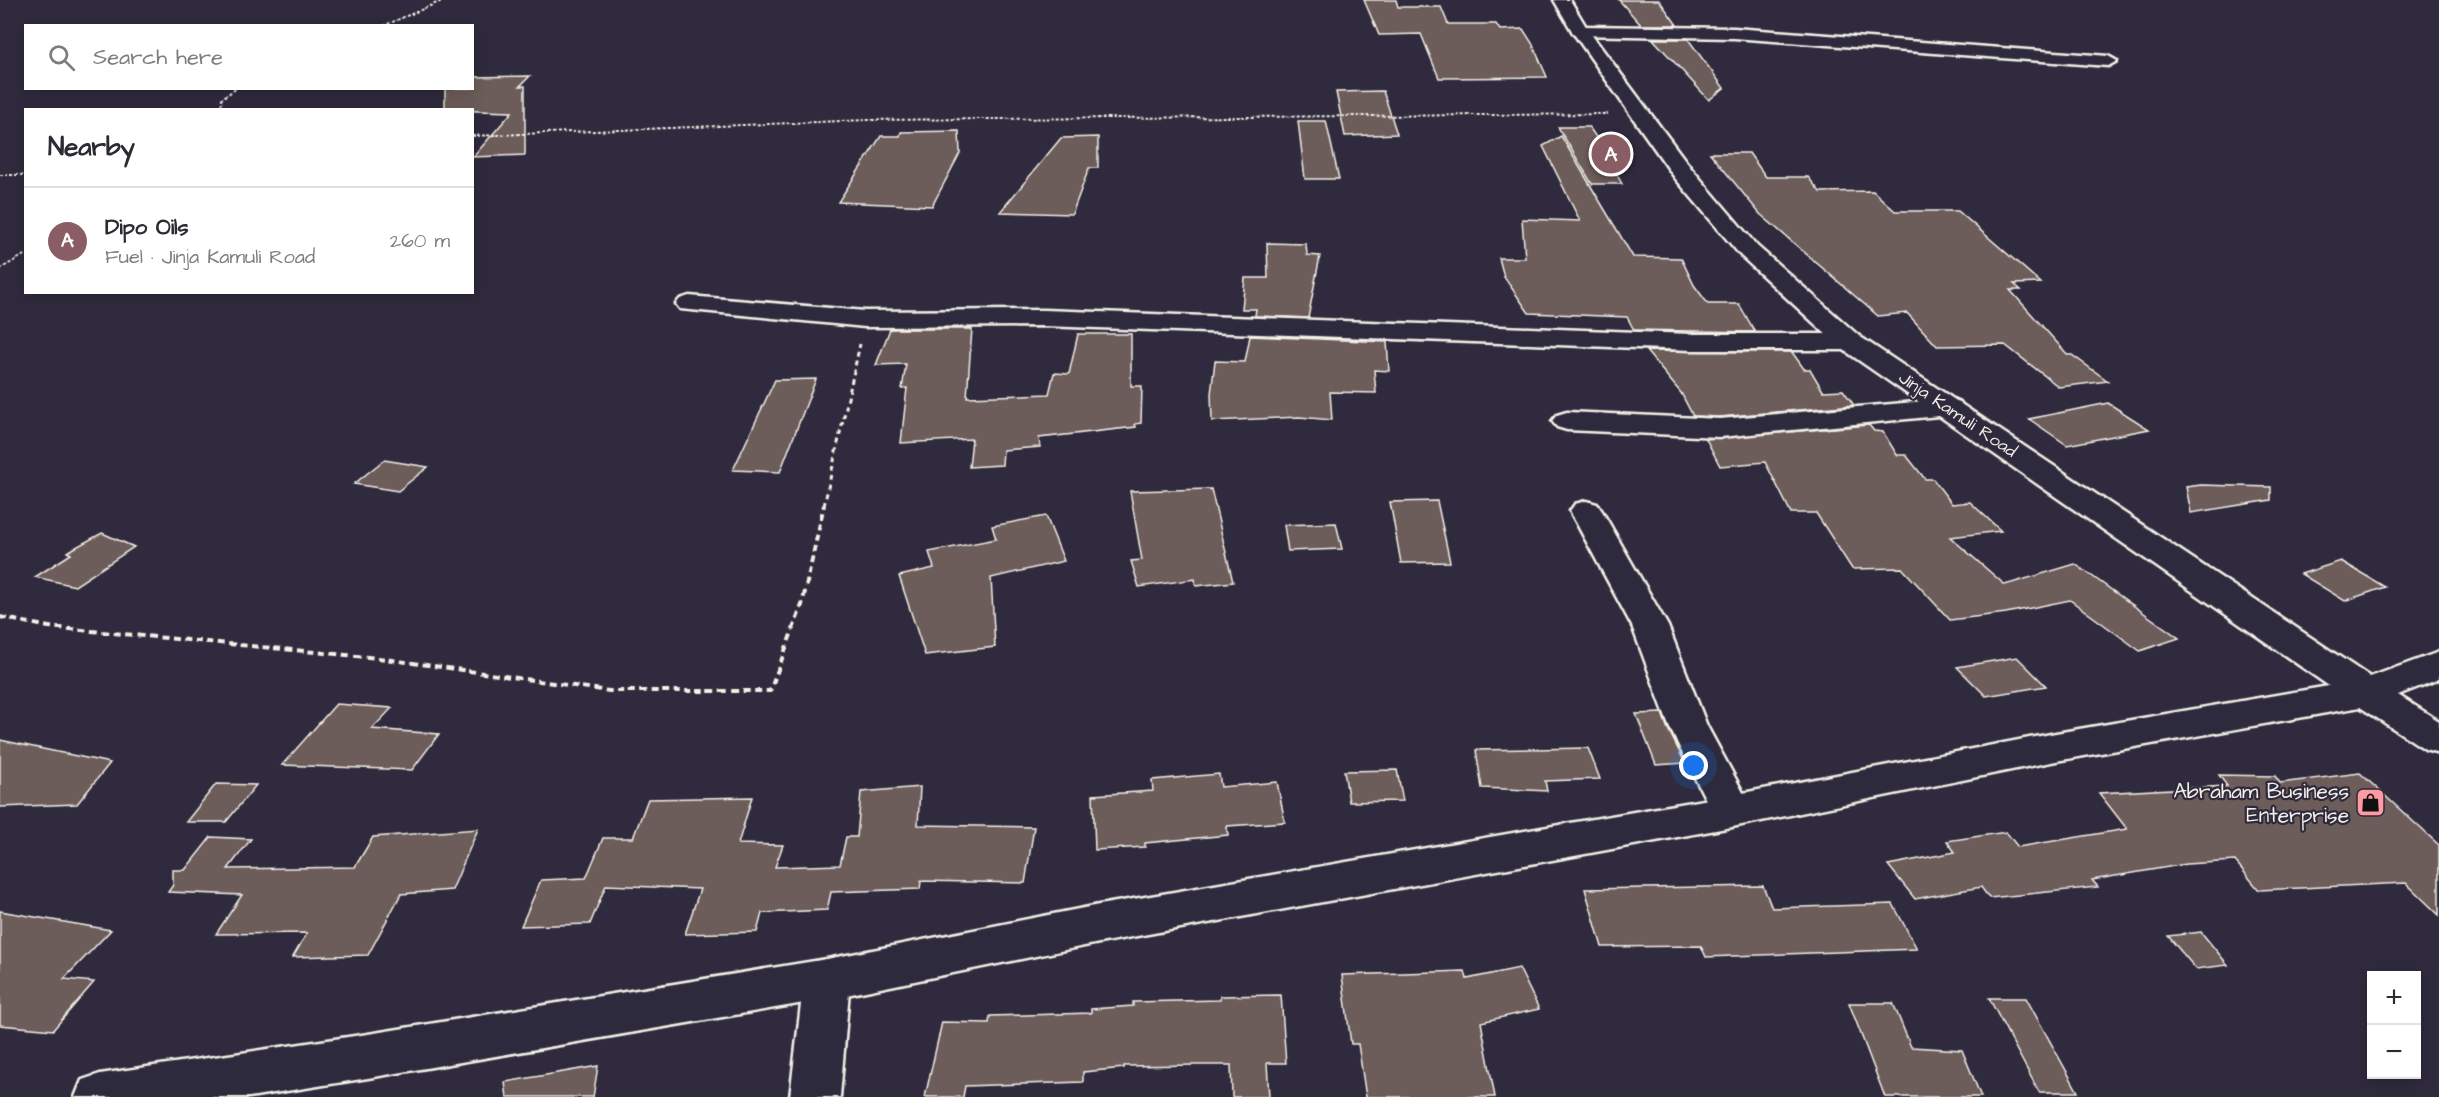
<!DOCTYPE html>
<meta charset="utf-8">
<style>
body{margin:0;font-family:"Architects Daughter",sans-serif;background:#f7f7f7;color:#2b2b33}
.controls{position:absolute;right:18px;bottom:18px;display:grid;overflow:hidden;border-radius:0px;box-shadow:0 3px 15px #0003}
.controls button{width:54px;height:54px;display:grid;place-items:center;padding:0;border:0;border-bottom:2px solid #e1e1e2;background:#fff;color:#2b2b33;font:30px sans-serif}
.you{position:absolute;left:1694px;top:766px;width:21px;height:21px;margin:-15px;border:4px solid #fff;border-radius:50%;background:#1a73e8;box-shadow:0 0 0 9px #1a73e833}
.badge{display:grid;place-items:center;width:39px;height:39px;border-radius:50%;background:#8a5d65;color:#fff;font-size:20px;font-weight:700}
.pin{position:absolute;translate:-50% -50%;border:3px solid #fff;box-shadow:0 2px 6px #0006}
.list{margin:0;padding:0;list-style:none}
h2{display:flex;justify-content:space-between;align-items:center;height:78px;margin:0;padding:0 24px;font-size:26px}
h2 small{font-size:20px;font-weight:400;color:#7c7c81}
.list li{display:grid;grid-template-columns:39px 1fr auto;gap:18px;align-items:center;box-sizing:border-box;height:108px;padding:0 24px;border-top:2px solid #e1e1e2}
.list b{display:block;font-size:22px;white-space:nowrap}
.list p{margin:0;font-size:20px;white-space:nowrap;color:#7c7c81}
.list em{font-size:20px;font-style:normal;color:#7c7c81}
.icon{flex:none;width:33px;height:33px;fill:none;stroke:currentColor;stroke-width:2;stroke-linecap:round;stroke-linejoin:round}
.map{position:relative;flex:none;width:2439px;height:1097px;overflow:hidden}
.search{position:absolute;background:#fff;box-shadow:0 3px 15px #0003;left:24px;top:24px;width:450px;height:66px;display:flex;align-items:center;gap:15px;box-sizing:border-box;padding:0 21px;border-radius:0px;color:#7c7c81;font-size:22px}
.panel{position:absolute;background:#fff;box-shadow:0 3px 15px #0003;left:24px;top:108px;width:450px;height:186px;border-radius:0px}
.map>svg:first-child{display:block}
.building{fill:#6d5d5a;stroke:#f4f1e8;stroke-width:1.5}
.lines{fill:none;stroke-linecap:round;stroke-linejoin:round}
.street-casing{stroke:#f4f1e8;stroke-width:5}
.secondary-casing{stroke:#f4f1e8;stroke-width:5}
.path-far2{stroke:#f4f1e8;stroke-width:2;stroke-dasharray:3 2;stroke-linecap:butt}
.path-far1{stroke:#f4f1e8;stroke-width:3;stroke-dasharray:5 4;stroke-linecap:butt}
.path{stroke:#f4f1e8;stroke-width:4;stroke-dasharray:7 4.5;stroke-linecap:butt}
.street{fill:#2f2a3d;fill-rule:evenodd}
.secondary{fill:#2f2a3d;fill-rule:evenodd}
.labels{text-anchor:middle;stroke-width:4.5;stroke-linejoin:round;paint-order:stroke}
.street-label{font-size:18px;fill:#f4f1e8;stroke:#2f2a3d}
.near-poi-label{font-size:21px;fill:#f4f1e8;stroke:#2f2a3d;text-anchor:end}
</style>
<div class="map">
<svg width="2439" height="1097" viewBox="0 0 2439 1097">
<rect width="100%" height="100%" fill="#2f2a3d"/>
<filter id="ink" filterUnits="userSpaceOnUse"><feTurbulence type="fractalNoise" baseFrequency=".0167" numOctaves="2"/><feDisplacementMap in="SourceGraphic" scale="12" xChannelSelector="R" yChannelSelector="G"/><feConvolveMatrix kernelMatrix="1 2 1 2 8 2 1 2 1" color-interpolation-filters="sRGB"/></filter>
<g filter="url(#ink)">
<!-- building -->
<g class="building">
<path d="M 1364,0 L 1396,0 L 1398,7 L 1441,7 L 1448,24 L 1496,24 L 1500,30 L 1523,29 L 1532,43 L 1547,77 L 1439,78 L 1421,34 L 1379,35 Z"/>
<path d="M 1619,0 L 1659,0 L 1677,25 L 1641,25 Z"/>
<path d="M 1653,39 L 1688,39 L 1724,88 L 1709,100 Z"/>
<path d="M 530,76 L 520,86 L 525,86 L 525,155 L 473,157 L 512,112 L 445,110 L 445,88 L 472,88 L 472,77 Z"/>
<path d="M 1383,91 L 1397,134 L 1345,136 L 1336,92 Z"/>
<path d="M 1298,121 L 1326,121 L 1339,179 L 1305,179 Z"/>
<path d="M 1558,127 L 1589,127 L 1612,160 L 1609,160 L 1622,184 L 1592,184 Z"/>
<path d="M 959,131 L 960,153 L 932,206 L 838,202 L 881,136 L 900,136 L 901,132 Z"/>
<path d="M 1561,136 L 1633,257 L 1681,258 L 1694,285 L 1708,304 L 1739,304 L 1755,332 L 1634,330 L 1627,317 L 1529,313 L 1504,277 L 1499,258 L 1525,258 L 1522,219 L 1580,221 L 1543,146 Z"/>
<path d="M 1098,137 L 1098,168 L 1089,168 L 1072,214 L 1000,212 L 1061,138 Z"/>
<path d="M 1710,153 L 1749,153 L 1766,177 L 1808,177 L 1820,192 L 1873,191 L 1895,211 L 1958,211 L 2041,283 L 2014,284 L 2021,290 L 2010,290 L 2068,355 L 2072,355 L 2108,381 L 2059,387 L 2005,345 L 1937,346 L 1907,313 L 1878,316 L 1760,214 Z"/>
<path d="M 1267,243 L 1306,244 L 1307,255 L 1320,256 L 1308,318 L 1255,316 L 1256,309 L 1242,309 L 1245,278 L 1268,278 Z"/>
<path d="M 890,329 L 972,329 L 967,397 L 1049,394 L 1054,373 L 1069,374 L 1078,334 L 1131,334 L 1131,386 L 1142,386 L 1141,423 L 1135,424 L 1136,427 L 1039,438 L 1040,447 L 1003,450 L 1002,465 L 969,467 L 972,439 L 901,443 L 907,388 L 902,389 L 906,364 L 876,365 Z"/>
<path d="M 1250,336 L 1387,342 L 1389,371 L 1374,370 L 1376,393 L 1330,392 L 1332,420 L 1299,417 L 1212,421 L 1211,394 L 1215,361 L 1245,362 Z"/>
<path d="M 1646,351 L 1792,352 L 1804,369 L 1810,369 L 1823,391 L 1843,390 L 1854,405 L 1720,417 L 1693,416 L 1681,393 Z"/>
<path d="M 816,379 L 780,472 L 733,470 L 775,380 Z"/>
<path d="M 2108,403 L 2149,429 L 2067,445 L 2029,419 Z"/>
<path d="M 1869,425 L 1874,431 L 1883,432 L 1897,455 L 1906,455 L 1925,479 L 1933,479 L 1952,504 L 1970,502 L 2001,531 L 1950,537 L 2005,585 L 2075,564 L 2179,638 L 2140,651 L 2070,600 L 2006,613 L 1950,620 L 1902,568 L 1852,569 L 1816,513 L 1791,513 L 1765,462 L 1720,466 L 1706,439 Z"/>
<path d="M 384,460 L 428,467 L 398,491 L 354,484 Z"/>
<path d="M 2201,485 L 2271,487 L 2271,500 L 2191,513 L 2186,487 Z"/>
<path d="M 1211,489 L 1233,582 L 1196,586 L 1195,579 L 1139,587 L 1131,561 L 1142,560 L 1130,491 Z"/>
<path d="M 1437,501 L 1450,562 L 1401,563 L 1390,502 Z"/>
<path d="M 1046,516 L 1064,561 L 991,578 L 995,647 L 925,655 L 899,576 L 934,568 L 929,552 L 996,539 L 992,526 Z"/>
<path d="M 1336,523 L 1342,549 L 1288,551 L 1284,525 Z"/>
<path d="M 102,533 L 134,547 L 75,586 L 35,577 L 71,554 L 67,552 Z"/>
<path d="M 2341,561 L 2385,587 L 2345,601 L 2301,574 Z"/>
<path d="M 2017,657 L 2046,686 L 1986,696 L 1957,667 Z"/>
<path d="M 336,704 L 392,708 L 372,729 L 439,734 L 412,770 L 282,765 Z"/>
<path d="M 1662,713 L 1667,727 L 1685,763 L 1656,765 L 1636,714 Z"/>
<path d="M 0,740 L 110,763 L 77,804 L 0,807 Z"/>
<path d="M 1588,748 L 1600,779 L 1545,781 L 1547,791 L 1482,788 L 1476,750 Z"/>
<path d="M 1397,770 L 1403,801 L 1349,802 L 1344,771 Z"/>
<path d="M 2360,773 L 2439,845 L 2439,915 L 2406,883 L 2259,890 L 2235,861 L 2186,864 L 2092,880 L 2098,887 L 1989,898 L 1981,887 L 1915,899 L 1888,865 L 1955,852 L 1947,841 L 2006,832 L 2018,847 L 2127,829 L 2099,793 L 2227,786 L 2219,775 L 2275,776 L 2280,783 Z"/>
<path d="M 1219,774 L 1221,787 L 1277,782 L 1285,822 L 1227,826 L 1228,835 L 1145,843 L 1145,847 L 1095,850 L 1093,795 L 1153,791 L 1152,780 Z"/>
<path d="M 216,784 L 256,785 L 226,822 L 186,822 Z"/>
<path d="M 920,787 L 918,825 L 1034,827 L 1025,883 L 921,881 L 920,889 L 831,892 L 827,910 L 762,913 L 757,932 L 685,934 L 700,889 L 606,885 L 590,924 L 521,926 L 541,880 L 586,878 L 603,838 L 633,838 L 648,799 L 752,797 L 738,844 L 783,845 L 775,867 L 840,865 L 846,837 L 857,837 L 861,792 Z"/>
<path d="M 478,829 L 452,890 L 401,894 L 368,955 L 293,957 L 307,933 L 216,934 L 242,895 L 168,892 L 173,885 L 173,870 L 185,870 L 211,837 L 251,839 L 228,869 L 355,867 L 373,837 Z"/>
<path d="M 1763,886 L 1772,908 L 1893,904 L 1917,949 L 1706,957 L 1701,946 L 1602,947 L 1585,889 Z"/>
<path d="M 0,911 L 111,930 L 64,979 L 94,982 L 53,1030 L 0,1025 Z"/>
<path d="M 2201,932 L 2228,965 L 2196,969 L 2168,936 Z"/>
<path d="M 1519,968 L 1539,1009 L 1481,1022 L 1495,1097 L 1366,1097 L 1358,1044 L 1351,1044 L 1342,975 L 1465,971 L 1467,979 Z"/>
<path d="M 1281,995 L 1286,1063 L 1267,1063 L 1269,1097 L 1232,1097 L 1231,1065 L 1197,1065 L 1124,1066 L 1124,1068 L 1083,1072 L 1083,1082 L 965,1086 L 963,1097 L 925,1097 L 942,1022 L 989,1023 L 990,1016 L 1091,1013 L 1091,1009 L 1133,1006 L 1133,1002 L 1220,1000 L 1220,996 Z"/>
<path d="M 1989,998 L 2026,998 L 2078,1092 L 2039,1092 Z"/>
<path d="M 1849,1003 L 1893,1003 L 1911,1047 L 1962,1050 L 1981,1097 L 1885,1097 Z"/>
<path d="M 598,1066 L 593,1097 L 507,1097 L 505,1082 Z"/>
</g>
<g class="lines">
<defs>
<g id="street">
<path d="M 1580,26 L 1734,28 L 2108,56 L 2117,61 L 2108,66 L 1734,38 L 1574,35 L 1572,31 Z"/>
<path d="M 689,296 L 865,311 L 1044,310 L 1691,334 L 1850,334 L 1859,336 L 1863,342 L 1859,348 L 1850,350 L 1691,350 L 1044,326 L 865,327 L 680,309 L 676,304 L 680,299 Z"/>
<path d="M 1950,399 L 1960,402 L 1964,408 L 1960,414 L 1720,437 L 1567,430 L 1557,427 L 1552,421 L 1557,415 L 1567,412 L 1720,419 Z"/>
<path d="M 1586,501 L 1597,504 L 1602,511 L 1668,626 L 1707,726 L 1753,811 L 1747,822 L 1732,827 L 1717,822 L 1669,726 L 1632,626 L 1570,511 L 1575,504 Z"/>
<path d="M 827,959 L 843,965 L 850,979 L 840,1097 L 790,1097 L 804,979 L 811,965 Z"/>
</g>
<path id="secondary" d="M 1554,0 L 1570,0 L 1588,30 L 1691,168 L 1757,246 L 1859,336 L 2370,677 L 2439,652 L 2439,679 L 2398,695 L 2439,721 L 2439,753 L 2425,749 L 2360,707 L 2056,761 L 1732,827 L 1099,943 L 827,999 L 368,1078 L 249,1097 L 75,1097 L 82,1080 L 100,1074 L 368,1034 L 827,959 L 1099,905 L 1732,795 L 2056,733 L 2329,686 L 1841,348 L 1741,256 L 1675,178 L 1572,31 Z"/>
</defs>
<!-- street casing -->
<use href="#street" class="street-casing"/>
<!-- secondary casing -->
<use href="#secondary" class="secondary-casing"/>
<!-- path-far2 -->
<g class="path-far2">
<path d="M 383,26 L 444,0"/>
<path d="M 221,110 L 222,98 L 237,88"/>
<path d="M 472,136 L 866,120 L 1608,114"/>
<path d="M 0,175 L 26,175"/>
<path d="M 0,269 L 26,254"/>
</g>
<!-- path-far1 -->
<path class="path-far1" d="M 824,506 L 860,344"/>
<!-- path -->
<path class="path" d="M 0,617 L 49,627 L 378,658 L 609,691 L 770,691 L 802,605 L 824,505"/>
<!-- street -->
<use href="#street" class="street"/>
<!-- secondary -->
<use href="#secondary" class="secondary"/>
</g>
</g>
<!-- icons -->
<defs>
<symbol id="shop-square" viewBox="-11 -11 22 22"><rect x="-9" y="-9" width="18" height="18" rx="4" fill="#ff9aa2" stroke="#2f2a3d"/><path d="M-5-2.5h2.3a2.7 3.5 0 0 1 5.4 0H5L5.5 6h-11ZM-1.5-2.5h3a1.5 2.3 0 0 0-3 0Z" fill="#111"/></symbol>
</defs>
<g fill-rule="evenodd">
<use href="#shop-square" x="2354" y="786" width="33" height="33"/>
</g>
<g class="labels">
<!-- street labels -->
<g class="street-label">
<text transform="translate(1958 414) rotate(34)" y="6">Jinja Kamuli Road</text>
</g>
<!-- near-poi labels -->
<g class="near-poi-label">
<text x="2349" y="798">Abraham Business<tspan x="2349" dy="24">Enterprise</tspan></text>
</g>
</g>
</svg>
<div class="controls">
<button>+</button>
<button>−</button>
</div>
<div class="you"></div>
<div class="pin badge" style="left:1611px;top:154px">A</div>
<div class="search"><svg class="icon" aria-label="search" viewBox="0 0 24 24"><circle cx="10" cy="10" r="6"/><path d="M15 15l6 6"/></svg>Search here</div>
<section class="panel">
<h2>Nearby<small></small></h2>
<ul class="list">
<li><span class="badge">A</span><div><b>Dipo Oils</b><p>Fuel · Jinja Kamuli Road</p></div><em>260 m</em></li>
</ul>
</section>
</div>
